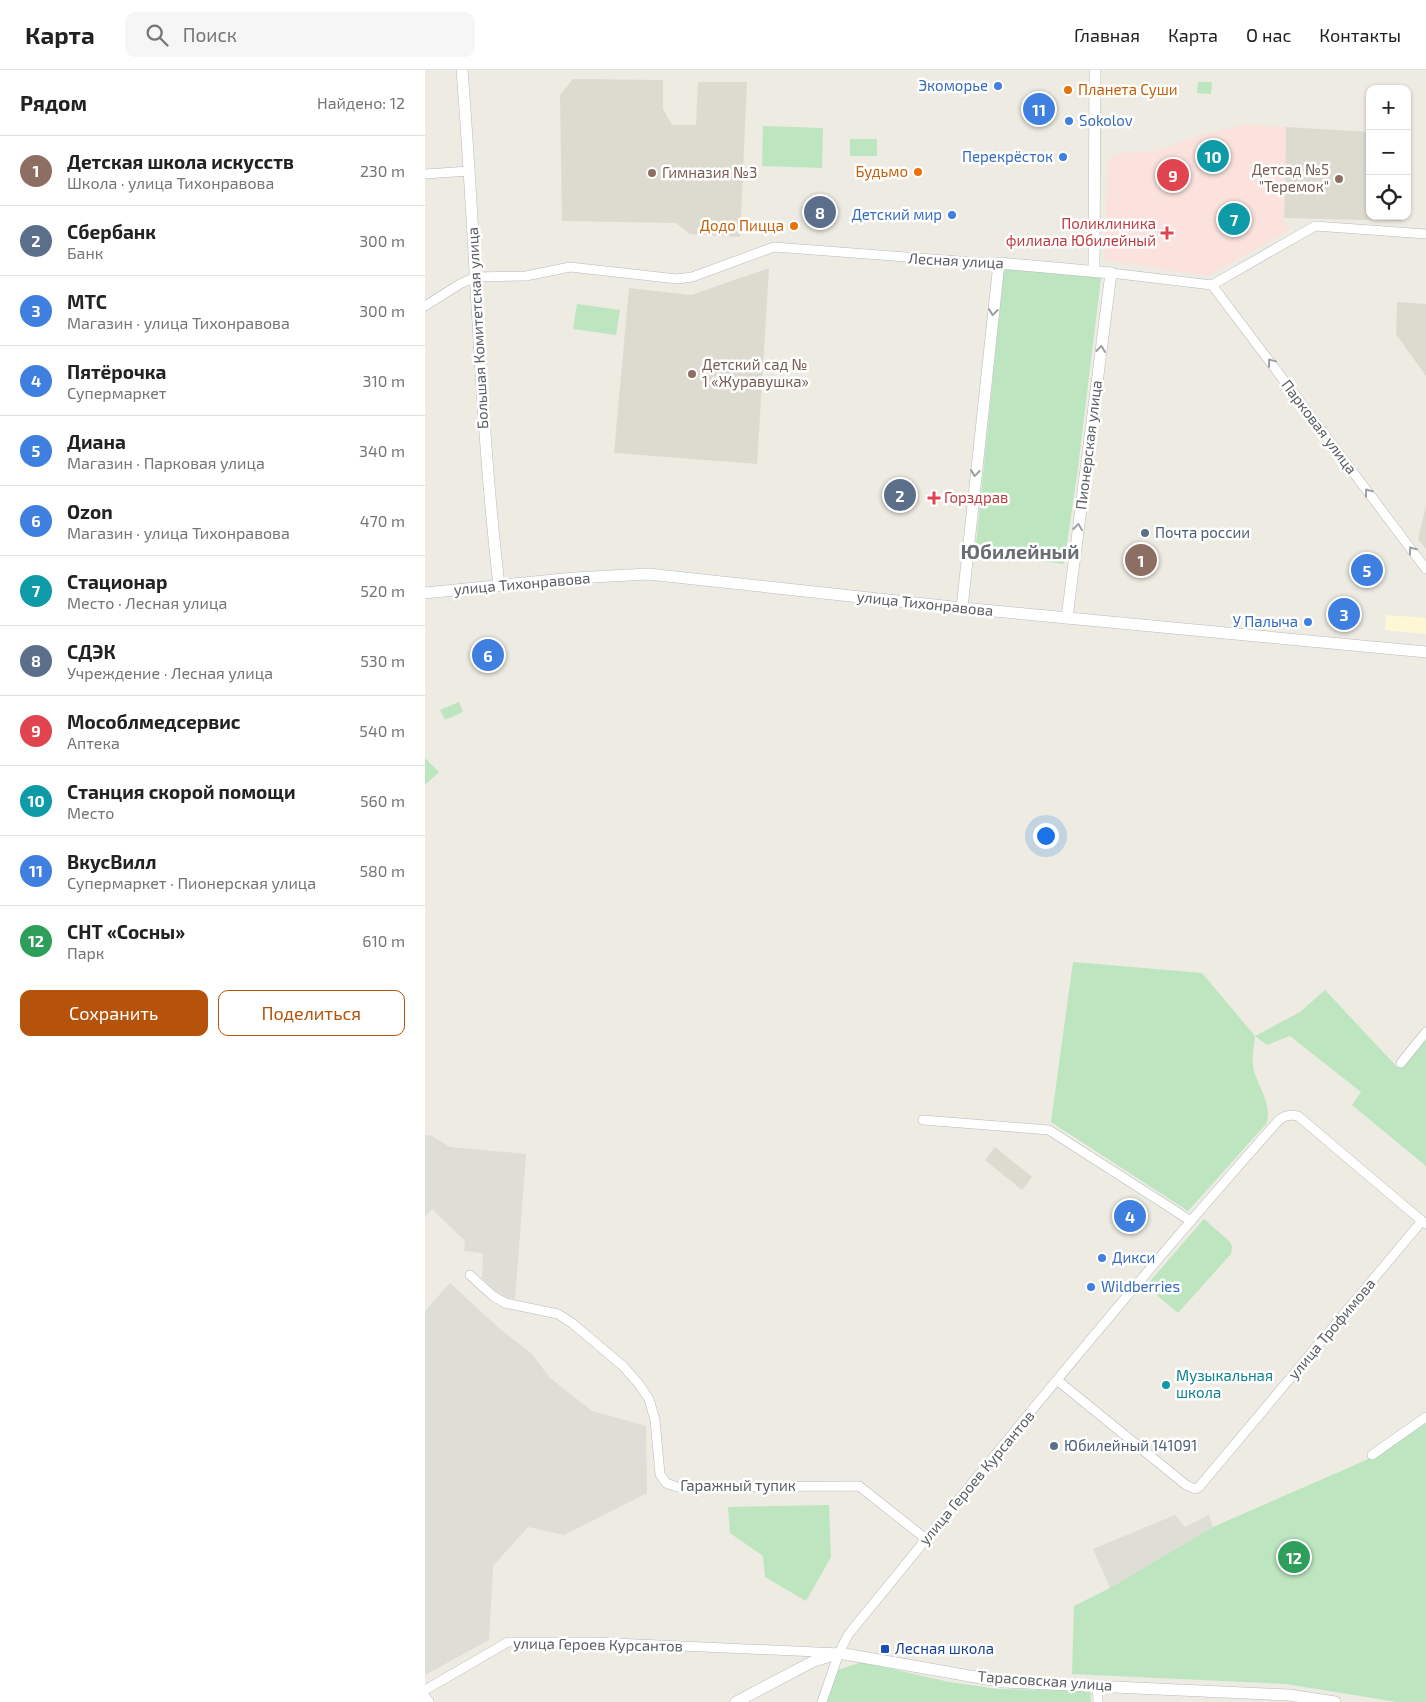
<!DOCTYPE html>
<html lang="ru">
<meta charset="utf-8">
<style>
body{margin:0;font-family:"Exo 2",sans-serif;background:#f6f6f6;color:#222}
.controls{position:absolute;right:15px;top:15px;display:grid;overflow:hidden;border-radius:10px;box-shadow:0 1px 4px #0004}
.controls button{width:45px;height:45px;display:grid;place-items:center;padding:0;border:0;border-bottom:1px solid #e0e0e0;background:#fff;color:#222;font:25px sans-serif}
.you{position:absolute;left:620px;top:765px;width:18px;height:18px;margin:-12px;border:4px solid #fff;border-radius:50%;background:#1a73e8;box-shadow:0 0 0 8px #1a73e833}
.badge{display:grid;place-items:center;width:32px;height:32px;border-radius:50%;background:#b45309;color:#fff;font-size:16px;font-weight:700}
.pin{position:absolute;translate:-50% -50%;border:2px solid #fff;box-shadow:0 1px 5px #0006}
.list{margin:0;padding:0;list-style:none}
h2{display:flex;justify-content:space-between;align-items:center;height:65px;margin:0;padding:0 20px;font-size:21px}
h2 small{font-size:16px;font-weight:400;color:#767676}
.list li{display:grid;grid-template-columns:32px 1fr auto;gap:15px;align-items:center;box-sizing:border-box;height:70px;padding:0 20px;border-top:1px solid #e0e0e0}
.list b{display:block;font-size:19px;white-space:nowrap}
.list p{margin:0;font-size:16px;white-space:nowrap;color:#767676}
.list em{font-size:16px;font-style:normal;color:#767676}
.actions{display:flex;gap:10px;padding:15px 20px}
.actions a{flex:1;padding:11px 0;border:1px solid #b45309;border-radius:10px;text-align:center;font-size:18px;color:#b45309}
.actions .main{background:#b45309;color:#fff}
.icon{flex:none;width:28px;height:28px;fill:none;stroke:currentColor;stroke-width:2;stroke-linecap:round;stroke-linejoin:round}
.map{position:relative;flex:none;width:1001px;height:1632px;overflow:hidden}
header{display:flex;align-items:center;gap:30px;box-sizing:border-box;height:70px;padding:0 25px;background:#fff;border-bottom:1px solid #e0e0e0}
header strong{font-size:24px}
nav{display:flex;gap:28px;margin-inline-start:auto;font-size:18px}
.search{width:350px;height:45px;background:#f6f6f6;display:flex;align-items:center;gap:12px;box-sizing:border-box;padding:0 18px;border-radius:10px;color:#767676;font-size:19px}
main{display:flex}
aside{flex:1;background:#fff}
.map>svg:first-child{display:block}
.commercial{fill:#fef7d6}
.industrial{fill:#deddd6}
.education{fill:#dddbd0}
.medical{fill:#fbe2dd}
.green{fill:#bde5c0}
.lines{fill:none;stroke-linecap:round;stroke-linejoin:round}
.street-casing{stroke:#b7b9be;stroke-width:10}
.secondary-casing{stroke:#b7bac1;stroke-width:12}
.street{stroke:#fff;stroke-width:9}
.secondary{stroke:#fff;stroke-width:11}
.oneway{stroke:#9c9ea1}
.shop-dot{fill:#3f7fe0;stroke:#fff;stroke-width:2}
.food-dot{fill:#e8710a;stroke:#fff;stroke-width:2}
.education-dot{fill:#8d6e63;stroke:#fff;stroke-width:2}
.health-dot{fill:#e0444e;stroke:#fff;stroke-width:2}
.service-dot{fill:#5c6f8a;stroke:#fff;stroke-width:2}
.culture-dot{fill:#0f9aa8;stroke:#fff;stroke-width:2}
.transit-dot{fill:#1a4fb4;stroke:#fff;stroke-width:2}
.labels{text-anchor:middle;stroke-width:5;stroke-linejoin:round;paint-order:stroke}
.shop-label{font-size:15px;fill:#366cbe;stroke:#fff;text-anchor:end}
.food-label{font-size:15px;fill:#c56008;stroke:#fff;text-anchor:end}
.education-label{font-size:15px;fill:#785e54;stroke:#fff;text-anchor:start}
.health-label{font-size:15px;fill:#be3a42;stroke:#fff;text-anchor:end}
.street-label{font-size:15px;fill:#5a5d63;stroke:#fff}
.service-label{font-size:15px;fill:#4e5e75;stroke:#fff;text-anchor:start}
.culture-label{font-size:15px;fill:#0d838f;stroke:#fff;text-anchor:start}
.transit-label{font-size:15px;fill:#164399;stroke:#fff;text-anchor:start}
.district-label{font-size:20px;font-weight:bold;fill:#6b6f75;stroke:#fff}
</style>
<header>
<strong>Карта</strong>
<div class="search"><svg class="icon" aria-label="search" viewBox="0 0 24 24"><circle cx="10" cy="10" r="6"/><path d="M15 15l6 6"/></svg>Поиск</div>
<nav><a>Главная</a><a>Карта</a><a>О нас</a><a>Контакты</a></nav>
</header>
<main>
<aside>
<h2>Рядом<small>Найдено: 12</small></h2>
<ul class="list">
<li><span class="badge" style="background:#8d6e63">1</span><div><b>Детская школа искусств</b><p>Школа · улица Тихонравова</p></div><em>230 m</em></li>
<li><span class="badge" style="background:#5c6f8a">2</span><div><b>Сбербанк</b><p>Банк</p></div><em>300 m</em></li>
<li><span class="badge" style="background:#3f7fe0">3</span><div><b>МТС</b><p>Магазин · улица Тихонравова</p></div><em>300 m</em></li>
<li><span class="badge" style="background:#3f7fe0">4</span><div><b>Пятёрочка</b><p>Супермаркет</p></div><em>310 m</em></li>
<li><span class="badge" style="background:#3f7fe0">5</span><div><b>Диана</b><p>Магазин · Парковая улица</p></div><em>340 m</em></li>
<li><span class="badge" style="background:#3f7fe0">6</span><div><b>Ozon</b><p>Магазин · улица Тихонравова</p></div><em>470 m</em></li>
<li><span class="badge" style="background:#0f9aa8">7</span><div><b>Стационар</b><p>Место · Лесная улица</p></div><em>520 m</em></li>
<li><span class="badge" style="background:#5c6f8a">8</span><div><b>СДЭК</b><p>Учреждение · Лесная улица</p></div><em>530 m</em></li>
<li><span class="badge" style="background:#e0444e">9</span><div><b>Мособлмедсервис</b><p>Аптека</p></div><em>540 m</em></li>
<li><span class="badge" style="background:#0f9aa8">10</span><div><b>Станция скорой помощи</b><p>Место</p></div><em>560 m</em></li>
<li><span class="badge" style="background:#3f7fe0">11</span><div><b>ВкусВилл</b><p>Супермаркет · Пионерская улица</p></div><em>580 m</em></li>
<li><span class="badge" style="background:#2e9e5b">12</span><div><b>СНТ «Сосны»</b><p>Парк</p></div><em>610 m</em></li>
</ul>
<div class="actions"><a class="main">Сохранить</a><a>Поделиться</a></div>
</aside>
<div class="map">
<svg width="1001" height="1632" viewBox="0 0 1001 1632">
<rect width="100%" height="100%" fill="#edebe2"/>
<!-- commercial -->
<path class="commercial" d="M 961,545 L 1001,548 L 1001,564 L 960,560 Z"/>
<!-- industrial -->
<g class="industrial">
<path d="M 0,1065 L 7,1066 L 25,1077 L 101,1084 L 90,1229 L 76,1226 L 57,1208 L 58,1183 L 39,1181 L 40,1171 L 7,1139 L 0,1147 Z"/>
<path d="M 25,1213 L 76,1260 L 106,1283 L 125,1308 L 167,1341 L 221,1356 L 222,1423 L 139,1465 L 103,1457 L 68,1496 L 64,1570 L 0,1605 L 0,1241 Z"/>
<path d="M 750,1445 L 760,1457 L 784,1445 L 788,1457 L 685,1518 L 668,1479 Z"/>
</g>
<!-- education -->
<g class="education">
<path d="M 148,9 L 238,10 L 238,39 L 247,55 L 271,55 L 273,12 L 322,12 L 315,167 L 265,164 L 251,153 L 137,151 L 135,25 Z"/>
<path d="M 861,57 L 945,62 L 945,146 L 978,146 L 977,151 L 859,148 Z"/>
<path d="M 344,198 L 332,394 L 189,383 L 204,218 L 266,225 Z"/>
<path d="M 972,232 L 1001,234 L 1001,306 L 971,264 Z"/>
<path d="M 1001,436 L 1001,479 L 993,469 Z"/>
<path d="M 570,1077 L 607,1107 L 597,1120 L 560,1090 Z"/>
</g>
<!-- medical -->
<path class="medical" d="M 821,54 L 861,57 L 859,148 L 863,161 L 783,206 L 679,190 L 683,94 L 688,86 L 699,82 L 728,82 L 779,64 Z"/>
<!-- green -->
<g class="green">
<path d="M 773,12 L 787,12 L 786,24 L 772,23 Z"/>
<path d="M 338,56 L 398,58 L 397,98 L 337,96 Z"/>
<rect x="425" y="69" width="27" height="17"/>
<path d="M 579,198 L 676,208 L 652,405 L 639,494 L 550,484 Z"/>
<path d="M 152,234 L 195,240 L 191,265 L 148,259 Z"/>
<path d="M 34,632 L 38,642 L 20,650 L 15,640 Z"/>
<path d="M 0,688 L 14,702 L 0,715 Z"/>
<path d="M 648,892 L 777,903 L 830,966 L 875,942 L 900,920 L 972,997 L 977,994 L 1001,964 L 1001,1096 L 927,1035 L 936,1022 L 865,966 L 842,975 L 830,966 C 829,977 826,991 829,1001 C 834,1018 848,1036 841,1054 L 763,1141 L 626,1052 Z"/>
<path d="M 779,1149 L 804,1171 L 807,1176 L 806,1184 L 753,1243 L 721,1216 Z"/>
<path d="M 1001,1351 L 1001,1632 L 972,1632 L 861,1614 L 647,1604 L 649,1536 L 685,1518 L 788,1457 L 955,1384 Z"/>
<path d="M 404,1435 L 406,1487 L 381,1531 L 340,1507 L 338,1486 L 305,1463 L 303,1437 Z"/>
<path d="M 437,1592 L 524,1612 L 573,1619 L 665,1621 L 666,1632 L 402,1632 L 413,1600 Z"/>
</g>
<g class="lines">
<defs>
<g id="street">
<path d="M 0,104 L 45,101"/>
<path d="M 686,203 L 787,215 L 890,156 L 1001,164"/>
<path d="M 787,215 L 1001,499"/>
<path d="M 0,236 L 35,214 L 50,207 L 101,206 L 145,197 L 252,209 L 267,207 L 349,177 L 560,193 L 574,193"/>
<path d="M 976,993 L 1001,962"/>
<path d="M 498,1050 L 624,1060 L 766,1151"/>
<path d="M 45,1205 L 68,1226 L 80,1233 L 133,1244 L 147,1253 L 198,1296 L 213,1313 L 224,1329 L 230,1350 L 235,1404 L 241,1413 L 252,1417 L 434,1416 L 501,1469"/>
<path d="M 632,1310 L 761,1415 L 770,1419 L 774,1417 L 997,1151 L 1001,1154"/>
<path d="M 947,1385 L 1001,1347"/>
<path d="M 672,1616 L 673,1632"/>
<path d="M 0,1620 L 83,1572 L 168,1572 L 414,1583 L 423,1565 C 564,1392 705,1218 853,1051 C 858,1046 865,1044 873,1046 L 997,1151"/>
<path d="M 397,1632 L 414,1583"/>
</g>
<g id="secondary">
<path d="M 37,0 C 51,172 54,344 74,515"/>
<path d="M 669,201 L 670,0"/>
<path d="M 0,523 L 149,508 L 223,504 L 537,538 L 1001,582"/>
<path d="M 537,538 L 574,193 L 686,203 L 642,548"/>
<path d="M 0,1628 L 3,1632"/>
<path d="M 311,1632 L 389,1591 L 414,1583 L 579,1612 L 864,1625 L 910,1632"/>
</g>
</defs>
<!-- street casing -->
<use href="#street" class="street-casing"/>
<!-- secondary casing -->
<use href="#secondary" class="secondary-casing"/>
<!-- street -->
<use href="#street" class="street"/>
<!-- secondary -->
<use href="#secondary" class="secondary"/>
</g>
<!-- one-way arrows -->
<defs><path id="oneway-chevron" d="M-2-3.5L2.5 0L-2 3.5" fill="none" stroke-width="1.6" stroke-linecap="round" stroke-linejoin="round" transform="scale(1.25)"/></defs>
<g class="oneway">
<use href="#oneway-chevron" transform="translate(568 242) rotate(96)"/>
<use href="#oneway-chevron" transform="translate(676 279) rotate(-83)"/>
<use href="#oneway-chevron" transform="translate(846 292) rotate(-127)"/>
<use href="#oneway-chevron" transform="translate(550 403) rotate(96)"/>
<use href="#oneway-chevron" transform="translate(943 422) rotate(-127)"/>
<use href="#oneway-chevron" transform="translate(653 457) rotate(-83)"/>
<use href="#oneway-chevron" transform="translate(987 480) rotate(-127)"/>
</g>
<!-- markers -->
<g class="shop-dot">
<circle cx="573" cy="16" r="5"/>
<circle cx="644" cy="51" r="5"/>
<circle cx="638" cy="87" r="5"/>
<circle cx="527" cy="145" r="5"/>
<circle cx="883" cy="552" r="5"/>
<circle cx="677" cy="1188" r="5"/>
<circle cx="666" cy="1217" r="5"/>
</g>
<g class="food-dot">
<circle cx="643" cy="20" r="5"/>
<circle cx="493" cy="102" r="5"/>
<circle cx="369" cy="156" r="5"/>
</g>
<g class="education-dot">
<circle cx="227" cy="103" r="5"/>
<circle cx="914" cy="109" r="5"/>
<circle cx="267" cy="304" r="5"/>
</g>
<g class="health-dot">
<path d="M739.5 155.5h5v5h5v5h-5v5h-5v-5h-5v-5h5z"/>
<path d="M506.5 420.5h5v5h5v5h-5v5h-5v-5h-5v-5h5z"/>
</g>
<g class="service-dot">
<circle cx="720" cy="463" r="5"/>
<circle cx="629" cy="1376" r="5"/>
</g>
<circle class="culture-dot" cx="741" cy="1315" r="5"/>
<rect class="transit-dot" x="455" y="1574" width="10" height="10" rx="2.5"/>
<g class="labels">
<!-- shop labels -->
<g class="shop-label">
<text x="563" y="21">Экоморье</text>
<text x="654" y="56" text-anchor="start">Sokolov</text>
<text x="628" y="92">Перекрёсток</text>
<text x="517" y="150">Детский мир</text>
<text x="873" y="557">У Палыча</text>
<text x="687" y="1193" text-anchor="start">Дикси</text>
<text x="676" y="1222" text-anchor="start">Wildberries</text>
</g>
<!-- food labels -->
<g class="food-label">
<text x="653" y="25" text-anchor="start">Планета Суши</text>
<text x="483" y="107">Будьмо</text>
<text x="359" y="161">Додо Пицца</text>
</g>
<!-- education labels -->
<g class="education-label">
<text x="904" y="105" text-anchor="end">Детсад №5<tspan x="904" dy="17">"Теремок"</tspan></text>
<text x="237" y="108">Гимназия №3</text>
<text x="277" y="300">Детский сад №<tspan x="277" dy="17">1 «Журавушка»</tspan></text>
</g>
<!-- health labels -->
<g class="health-label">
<text x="731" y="159">Поликлиника<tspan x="731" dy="17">филиала Юбилейный</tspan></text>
<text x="519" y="433" text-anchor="start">Горздрав</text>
</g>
<!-- street labels -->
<g class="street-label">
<text transform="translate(531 191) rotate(3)" y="5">Лесная улица</text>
<text transform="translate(53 258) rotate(-93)" y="5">Большая Комитетская улица</text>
<text transform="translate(894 357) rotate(53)" y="5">Парковая улица</text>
<text transform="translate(664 375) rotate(-83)" y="5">Пионерская улица</text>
<text transform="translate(97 514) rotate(-5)" y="5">улица Тихонравова</text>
<text transform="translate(500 534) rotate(6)" y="5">улица Тихонравова</text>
<text transform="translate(907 1259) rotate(-50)" y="5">улица Трофимова</text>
<text transform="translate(552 1408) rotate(-50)" y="5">улица Героев Курсантов</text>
<text x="313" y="1421">Гаражный тупик</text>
<text transform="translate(173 1575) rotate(1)" y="5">улица Героев Курсантов</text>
<text transform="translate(620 1611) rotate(4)" y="5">Тарасовская улица</text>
</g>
<!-- service labels -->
<g class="service-label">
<text x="730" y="468">Почта россии</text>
<text x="639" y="1381">Юбилейный 141091</text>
</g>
<!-- culture labels -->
<g class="culture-label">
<text x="751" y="1311">Музыкальная<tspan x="751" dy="17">школа</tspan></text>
</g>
<!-- transit labels -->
<g class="transit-label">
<text x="470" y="1584">Лесная школа</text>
</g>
<!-- district labels -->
<g class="district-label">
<text x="595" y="489">Юбилейный</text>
</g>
</g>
</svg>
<div class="controls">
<button>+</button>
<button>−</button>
<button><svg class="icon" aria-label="locate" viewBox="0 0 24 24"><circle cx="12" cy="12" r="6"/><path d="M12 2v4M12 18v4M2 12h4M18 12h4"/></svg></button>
</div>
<div class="you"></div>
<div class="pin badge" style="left:716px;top:490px;background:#8d6e63">1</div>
<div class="pin badge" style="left:475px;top:425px;background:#5c6f8a">2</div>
<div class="pin badge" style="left:919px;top:544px;background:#3f7fe0">3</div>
<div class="pin badge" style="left:705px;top:1146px;background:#3f7fe0">4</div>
<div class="pin badge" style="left:942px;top:500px;background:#3f7fe0">5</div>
<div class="pin badge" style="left:63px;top:585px;background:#3f7fe0">6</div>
<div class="pin badge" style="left:809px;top:149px;background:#0f9aa8">7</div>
<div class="pin badge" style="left:395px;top:142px;background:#5c6f8a">8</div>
<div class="pin badge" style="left:748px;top:105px;background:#e0444e">9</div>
<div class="pin badge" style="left:788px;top:86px;background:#0f9aa8">10</div>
<div class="pin badge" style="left:614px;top:39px;background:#3f7fe0">11</div>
<div class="pin badge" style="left:869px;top:1487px;background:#2e9e5b">12</div>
</div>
</main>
